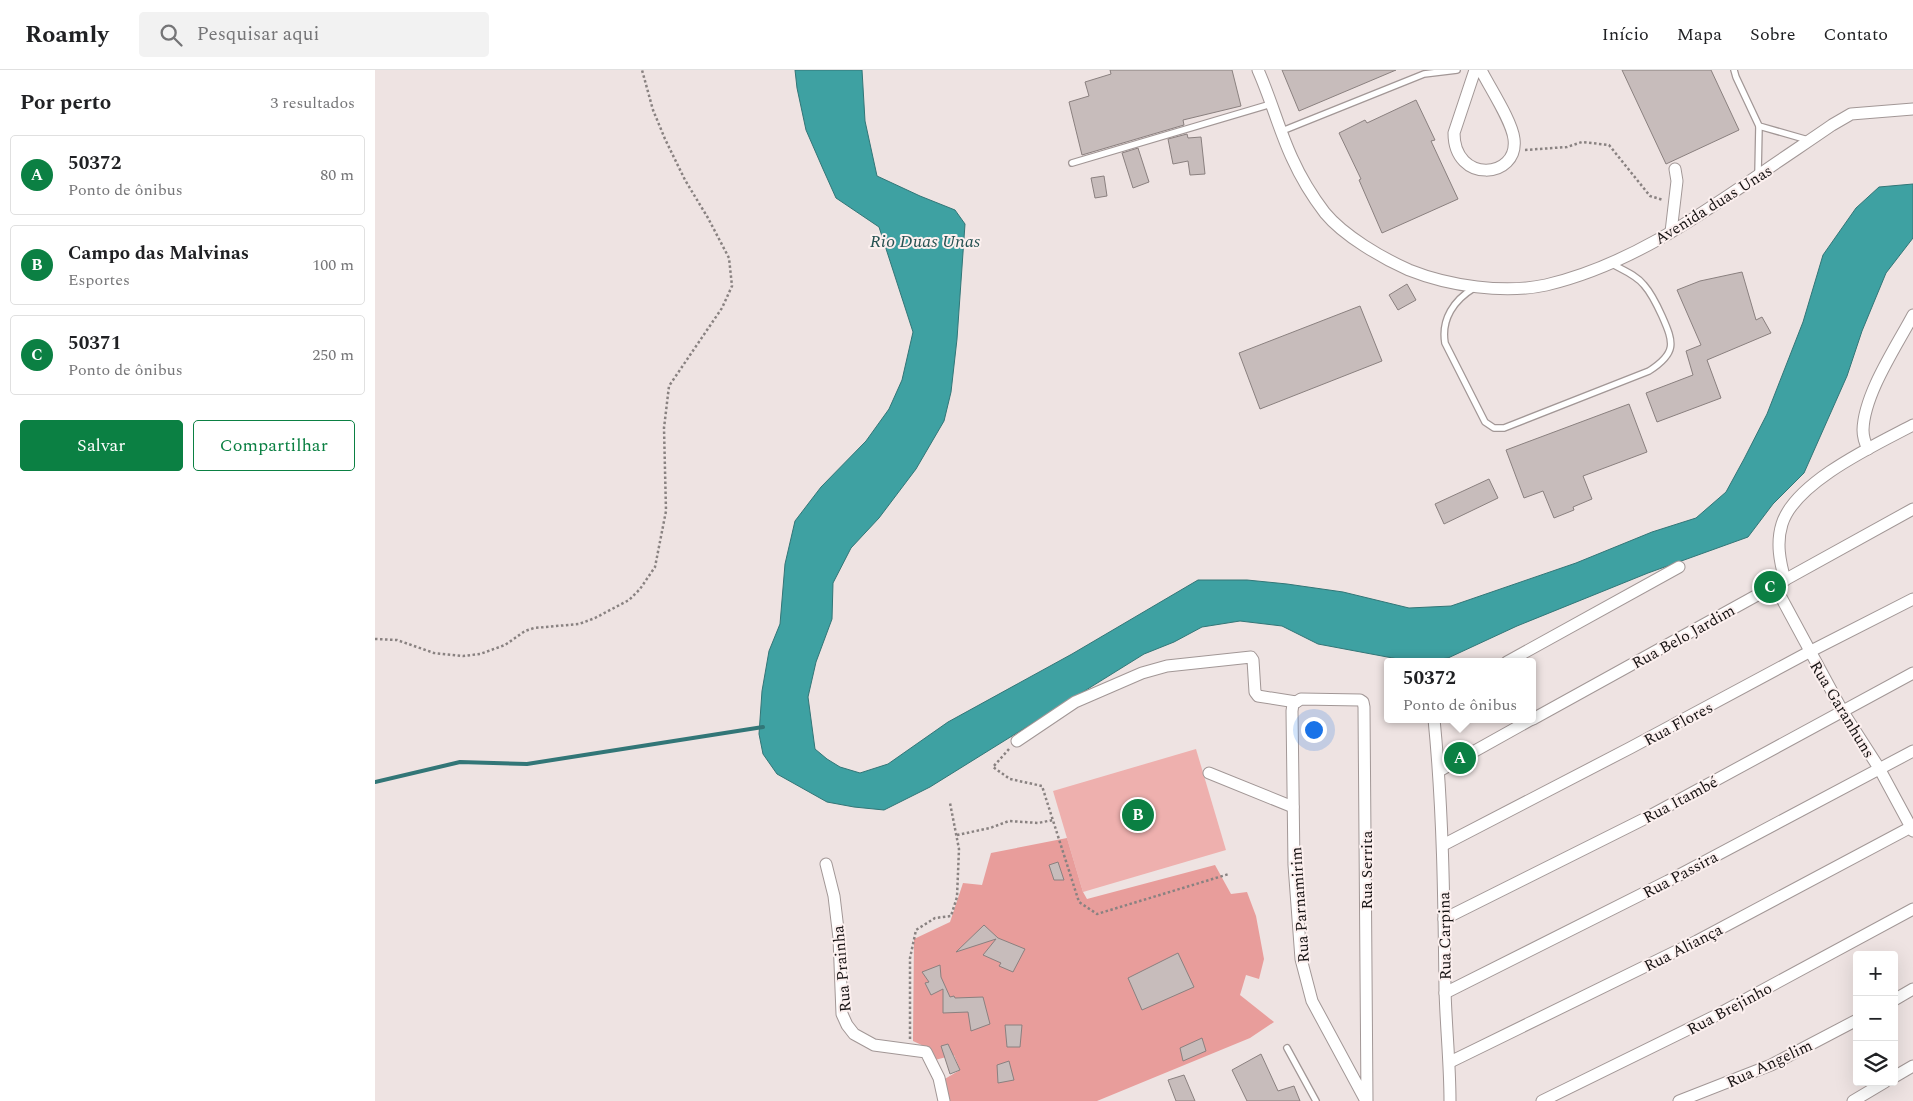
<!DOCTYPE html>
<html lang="pt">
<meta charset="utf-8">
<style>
body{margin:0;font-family:Spectral,serif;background:#f2f2f2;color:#202124}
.controls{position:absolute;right:15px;bottom:15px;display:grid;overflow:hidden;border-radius:5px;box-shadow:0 5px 20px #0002}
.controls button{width:45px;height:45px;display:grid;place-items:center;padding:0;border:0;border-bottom:1px solid #e0e0e0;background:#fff;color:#202124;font:25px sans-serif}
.you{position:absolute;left:938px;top:659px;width:18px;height:18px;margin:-12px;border:4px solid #fff;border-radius:50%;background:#1a73e8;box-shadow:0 0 0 8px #1a73e833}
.badge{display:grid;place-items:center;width:32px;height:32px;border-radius:50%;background:#0b8043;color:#fff;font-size:16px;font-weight:700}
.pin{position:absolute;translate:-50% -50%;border:2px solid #fff;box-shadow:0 1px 5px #0006}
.popup{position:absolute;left:1009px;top:588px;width:152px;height:65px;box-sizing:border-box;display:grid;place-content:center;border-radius:5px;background:#fff;filter:drop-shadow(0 1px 4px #0005);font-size:16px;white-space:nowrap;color:#757577}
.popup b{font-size:19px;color:#202124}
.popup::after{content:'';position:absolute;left:50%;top:100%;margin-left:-10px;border:10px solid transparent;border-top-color:#fff}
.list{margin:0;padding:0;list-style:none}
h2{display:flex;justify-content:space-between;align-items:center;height:65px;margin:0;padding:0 20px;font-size:21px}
h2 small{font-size:16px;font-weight:400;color:#757577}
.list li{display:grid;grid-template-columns:32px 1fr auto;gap:15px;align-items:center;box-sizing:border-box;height:80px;margin:0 10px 10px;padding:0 10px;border:1px solid #e0e0e0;border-radius:5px}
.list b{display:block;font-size:19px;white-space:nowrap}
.list p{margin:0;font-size:16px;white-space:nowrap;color:#757577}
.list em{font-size:16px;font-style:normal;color:#757577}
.actions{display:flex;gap:10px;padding:15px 20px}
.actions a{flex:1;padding:11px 0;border:1px solid #0b8043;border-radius:5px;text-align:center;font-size:18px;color:#0b8043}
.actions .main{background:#0b8043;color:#fff}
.icon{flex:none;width:28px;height:28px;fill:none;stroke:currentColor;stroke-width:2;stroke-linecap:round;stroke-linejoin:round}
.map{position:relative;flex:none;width:1538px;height:1031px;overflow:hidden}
header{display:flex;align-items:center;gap:30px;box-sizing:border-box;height:70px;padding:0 25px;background:#fff;border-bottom:1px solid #e0e0e0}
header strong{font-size:24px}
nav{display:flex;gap:28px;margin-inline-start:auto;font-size:18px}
.search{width:350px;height:45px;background:#f2f2f2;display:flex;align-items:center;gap:12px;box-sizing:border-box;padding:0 18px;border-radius:5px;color:#757577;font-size:19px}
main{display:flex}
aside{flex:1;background:#fff}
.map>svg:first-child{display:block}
.green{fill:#eeb0ae}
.forest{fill:#e89d9b}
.water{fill:#3ea1a2;stroke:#327677}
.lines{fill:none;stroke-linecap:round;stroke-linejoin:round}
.stream{stroke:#327677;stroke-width:4}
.building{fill:#c7bcbb;stroke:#8a807f}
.lane-casing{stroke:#a29796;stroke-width:8}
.street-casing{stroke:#a29796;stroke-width:13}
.path{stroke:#898281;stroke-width:2.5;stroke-dasharray:2.5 2.5;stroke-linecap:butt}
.lane{stroke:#fff;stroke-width:5.5}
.street{stroke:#fff;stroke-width:11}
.labels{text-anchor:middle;stroke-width:4;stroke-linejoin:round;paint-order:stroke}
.street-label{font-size:16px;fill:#171313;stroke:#fcf0ef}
.water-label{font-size:18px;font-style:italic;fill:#265252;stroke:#fcf0ef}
</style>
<header>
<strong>Roamly</strong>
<div class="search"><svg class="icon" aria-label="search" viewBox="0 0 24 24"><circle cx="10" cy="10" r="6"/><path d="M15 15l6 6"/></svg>Pesquisar aqui</div>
<nav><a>Início</a><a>Mapa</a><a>Sobre</a><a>Contato</a></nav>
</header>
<main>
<aside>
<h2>Por perto<small>3 resultados</small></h2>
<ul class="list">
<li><span class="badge">A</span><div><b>50372</b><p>Ponto de ônibus</p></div><em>80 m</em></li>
<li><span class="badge">B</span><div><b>Campo das Malvinas</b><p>Esportes</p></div><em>100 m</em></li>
<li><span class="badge">C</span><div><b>50371</b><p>Ponto de ônibus</p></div><em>250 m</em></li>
</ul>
<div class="actions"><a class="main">Salvar</a><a>Compartilhar</a></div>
</aside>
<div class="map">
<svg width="1538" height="1031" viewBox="0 0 1538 1031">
<rect width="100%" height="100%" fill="#eee3e2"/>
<!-- green -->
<path class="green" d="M 821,679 L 851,780 L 708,822 L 678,721 Z"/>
<!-- forest -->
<path class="forest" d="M 692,768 L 708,822 L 712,829 L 840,795 L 856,824 L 872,822 L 881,846 L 889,889 L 884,909 L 871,905 L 865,925 L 899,952 L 875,968 L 722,1031 L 575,1031 L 568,1010 L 585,1000 L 579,985 L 560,990 L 553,978 L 538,971 L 539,869 L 575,852 L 588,813 L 607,815 L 616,783 Z"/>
<!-- water -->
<path class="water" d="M 420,0 L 487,0 L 490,51 L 502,106 L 545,126 L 580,140 L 590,154 L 582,269 L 576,322 L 569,351 L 541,399 L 504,448 L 476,478 L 458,513 L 457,549 L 441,592 L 433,627 L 440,679 L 452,689 L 465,697 L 485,703 L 513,694 L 573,652 L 697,584 L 823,510 L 872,510 L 912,514 L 968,522 L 1034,538 L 1076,536 L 1201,493 L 1277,462 L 1321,448 L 1351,422 L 1369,389 L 1392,344 L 1428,252 L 1448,185 L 1481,138 L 1504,117 L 1538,114 L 1538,168 L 1511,203 L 1487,261 L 1472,306 L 1429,403 L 1398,434 L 1373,467 L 1273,503 L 1142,556 L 1073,588 L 1039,592 L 943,574 L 907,556 L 865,551 L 827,557 L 799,572 L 769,584 L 555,717 L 509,740 L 479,737 L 452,732 L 402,704 L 388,684 L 384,664 L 387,621 L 394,581 L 405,554 L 410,494 L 420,451 L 446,417 L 491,371 L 514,339 L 527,310 L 538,262 L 504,157 L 461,128 L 448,99 L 431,60 L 422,18 Z"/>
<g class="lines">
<!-- stream -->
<path class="stream" d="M 0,712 L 85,692 L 152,694 L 388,657"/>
</g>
<!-- building -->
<g class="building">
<path d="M 735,0 L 857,0 L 866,36 L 808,50 L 809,55 L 707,85 L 694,32 L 714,26 L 710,12 L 736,4 Z"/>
<path d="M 907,0 L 1021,0 L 924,41 Z"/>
<path d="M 1247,0 L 1336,0 L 1364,60 L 1291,94 Z"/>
<path d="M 1041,30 L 1060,70 L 1056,71 L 1083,129 L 1007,163 L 984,110 L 986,109 L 964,63 L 990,50 L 992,53 Z"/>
<path d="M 812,64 L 813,68 L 826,67 L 830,104 L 815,105 L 813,91 L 798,94 L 793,69 Z"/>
<path d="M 763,78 L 774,112 L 758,118 L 747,83 Z"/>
<path d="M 729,106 L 732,126 L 720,128 L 716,108 Z"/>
<path d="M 1367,202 L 1381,250 L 1387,247 L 1396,263 L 1332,290 L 1346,328 L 1282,352 L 1271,323 L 1318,305 L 1311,281 L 1326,275 L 1302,220 L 1325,211 Z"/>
<path d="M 1032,214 L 1041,230 L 1023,240 L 1014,225 Z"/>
<path d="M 985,236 L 1007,291 L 885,339 L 864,283 Z"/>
<path d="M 1254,334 L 1272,382 L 1208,406 L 1217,429 L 1198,437 L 1199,440 L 1179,448 L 1168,421 L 1149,428 L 1131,380 Z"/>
<path d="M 1114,409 L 1123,428 L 1069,454 L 1060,434 Z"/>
<path d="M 683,792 L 689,810 L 679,810 L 674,795 Z"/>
<path d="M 609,855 L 623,868 L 650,879 L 638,902 L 624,896 L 626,893 L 608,885 L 621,869 L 581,882 Z"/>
<path d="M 803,883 L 819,917 L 767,940 L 753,908 Z"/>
<path d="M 565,895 L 566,907 L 575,927 L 579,926 L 580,928 L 608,927 L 615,954 L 596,961 L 593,942 L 568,943 L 568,919 L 556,925 L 550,913 L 554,912 L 547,902 Z"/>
<path d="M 630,955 L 647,955 L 645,977 L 632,977 Z"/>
<path d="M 827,968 L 831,981 L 808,991 L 805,978 Z"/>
<path d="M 573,974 L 585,1000 L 575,1004 L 566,976 Z"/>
<path d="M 886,984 L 903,1021 L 919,1016 L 925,1031 L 872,1031 L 857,1000 Z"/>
<path d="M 634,991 L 639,1010 L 623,1013 L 622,995 Z"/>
<path d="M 809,1005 L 820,1031 L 801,1031 L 793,1010 Z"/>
</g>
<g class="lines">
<defs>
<g id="lane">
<path d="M 1359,0 L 1361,7 L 1384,56 L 1433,70"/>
<path d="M 907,61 L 1049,4 L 1082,0"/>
<path d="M 697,93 L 896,34"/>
<path d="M 1383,104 L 1384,56"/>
<path d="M 1099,218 C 1079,230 1066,249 1070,273 L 1110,352 L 1119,358 L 1129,358 L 1274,301 C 1302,283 1299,273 1287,246 C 1282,235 1277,224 1269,215 C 1261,205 1248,200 1237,194"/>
<path d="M 912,978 L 941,1031"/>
</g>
<g id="street">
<path d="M 883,0 C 896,29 904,60 917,88 C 926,108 937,126 950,143 C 969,166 1007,188 1034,200 C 1074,216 1129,224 1171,215 C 1252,196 1321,148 1388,102 C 1411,86 1434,71 1457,55 L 1476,44 L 1538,39"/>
<path d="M 1100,0 L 1079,63 C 1079,114 1144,109 1139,69 C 1137,51 1115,18 1106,0"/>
<path d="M 1296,162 L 1302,111 L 1300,99"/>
<path d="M 1493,379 C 1490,373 1488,367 1488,360 C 1489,324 1521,277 1538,245"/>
<path d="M 1410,510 C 1405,492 1401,473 1407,454 C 1420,412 1500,375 1538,355"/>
<path d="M 1400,516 L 1468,642 L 1504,698 L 1538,761"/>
<path d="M 1132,592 L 1304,497"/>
<path d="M 1059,649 C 1068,740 1069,830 1070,920 C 1071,957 1075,994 1075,1031"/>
<path d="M 1158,649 L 1538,439"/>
<path d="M 642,671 L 700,632 L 767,603 L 792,596 L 876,587 L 878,590 L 880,622 L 883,626 L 921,632"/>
<path d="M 1064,701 L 1157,649"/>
<path d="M 834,703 L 918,737"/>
<path d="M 1068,775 L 1255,678 L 1434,582 L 1538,529"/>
<path d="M 451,794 L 459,826 L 464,868 L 467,944 L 472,955 L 479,964 L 499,975 L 551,982 L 564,1008 L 569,1031"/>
<path d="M 1069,849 L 1271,748 L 1538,603"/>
<path d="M 1070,923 L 1293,811 L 1538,681"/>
<path d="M 1519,930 L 1538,919"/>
<path d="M 1075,992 L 1322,871 L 1538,756"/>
<path d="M 1519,1007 L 1538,996"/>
<path d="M 991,1031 L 937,931 L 926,889 L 919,795 L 917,641 L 918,634 L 926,629 L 985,630 L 988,632 L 989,637 L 992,1031"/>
<path d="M 1167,1031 L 1340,946 L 1538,839"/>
<path d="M 1304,1031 L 1396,995 L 1482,950"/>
<path d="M 1478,1031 L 1510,1012"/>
</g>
</defs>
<!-- lane casing -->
<use href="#lane" class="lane-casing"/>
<!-- street casing -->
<use href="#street" class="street-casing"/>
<!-- path -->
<g class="path">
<path d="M 1150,80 L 1192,77 L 1207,72 L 1234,75 L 1275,126 L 1288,130"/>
<path d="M 0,569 L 22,570 L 59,583 L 88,586 L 105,584 L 130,575 L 150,561 L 159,558 L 204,554 L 220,548 L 254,530 L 265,519 L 280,497 L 291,441 L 289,358 L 294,316 L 347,238 L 357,216 L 354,188 L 333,148 L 310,110 L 290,69 L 278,40 L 267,0"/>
<path d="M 634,679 L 618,697 L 635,709 L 667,716 L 704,832 L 722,844 L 854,804"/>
<path d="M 582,765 L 615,758 L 634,751 L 663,753 L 678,750"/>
<path d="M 535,969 L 535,888 L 541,860 L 560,848 L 576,846 L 582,827 L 584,779 L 575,733"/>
</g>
<!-- lane -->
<use href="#lane" class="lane"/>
<!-- street -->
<use href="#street" class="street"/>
</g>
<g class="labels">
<!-- street labels -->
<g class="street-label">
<text transform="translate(1338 134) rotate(-32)" y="6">Avenida duas Unas</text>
<text transform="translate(1308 566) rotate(-29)" y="6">Rua Belo Jardim</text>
<text transform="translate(1468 639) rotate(59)" y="6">Rua Garanhuns</text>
<text transform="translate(1303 653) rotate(-28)" y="6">Rua Flores</text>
<text transform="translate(1305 729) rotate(-28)" y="6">Rua Itambé</text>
<text transform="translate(991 800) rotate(-90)" y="6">Rua Serrita</text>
<text transform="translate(1305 804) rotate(-28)" y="6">Rua Passira</text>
<text transform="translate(924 835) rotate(-94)" y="6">Rua Parnamirim</text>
<text transform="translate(1069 866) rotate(-91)" y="6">Rua Carpina</text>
<text transform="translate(1308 877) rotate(-27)" y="6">Rua Aliança</text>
<text transform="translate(466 899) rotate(-95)" y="6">Rua Prainha</text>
<text transform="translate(1354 938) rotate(-28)" y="6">Rua Brejinho</text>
<text transform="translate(1394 993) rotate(-25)" y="6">Rua Angelim</text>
</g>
<!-- water labels -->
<g class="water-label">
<text x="550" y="177">Rio Duas Unas</text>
</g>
</g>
</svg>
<div class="controls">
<button>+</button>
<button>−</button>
<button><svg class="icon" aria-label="layers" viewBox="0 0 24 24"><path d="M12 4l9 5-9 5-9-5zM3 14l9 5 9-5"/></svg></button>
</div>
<div class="you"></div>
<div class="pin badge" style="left:1085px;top:688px">A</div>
<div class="popup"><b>50372</b>Ponto de ônibus</div>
<div class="pin badge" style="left:763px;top:745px">B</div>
<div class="pin badge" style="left:1395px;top:517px">C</div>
</div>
</main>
